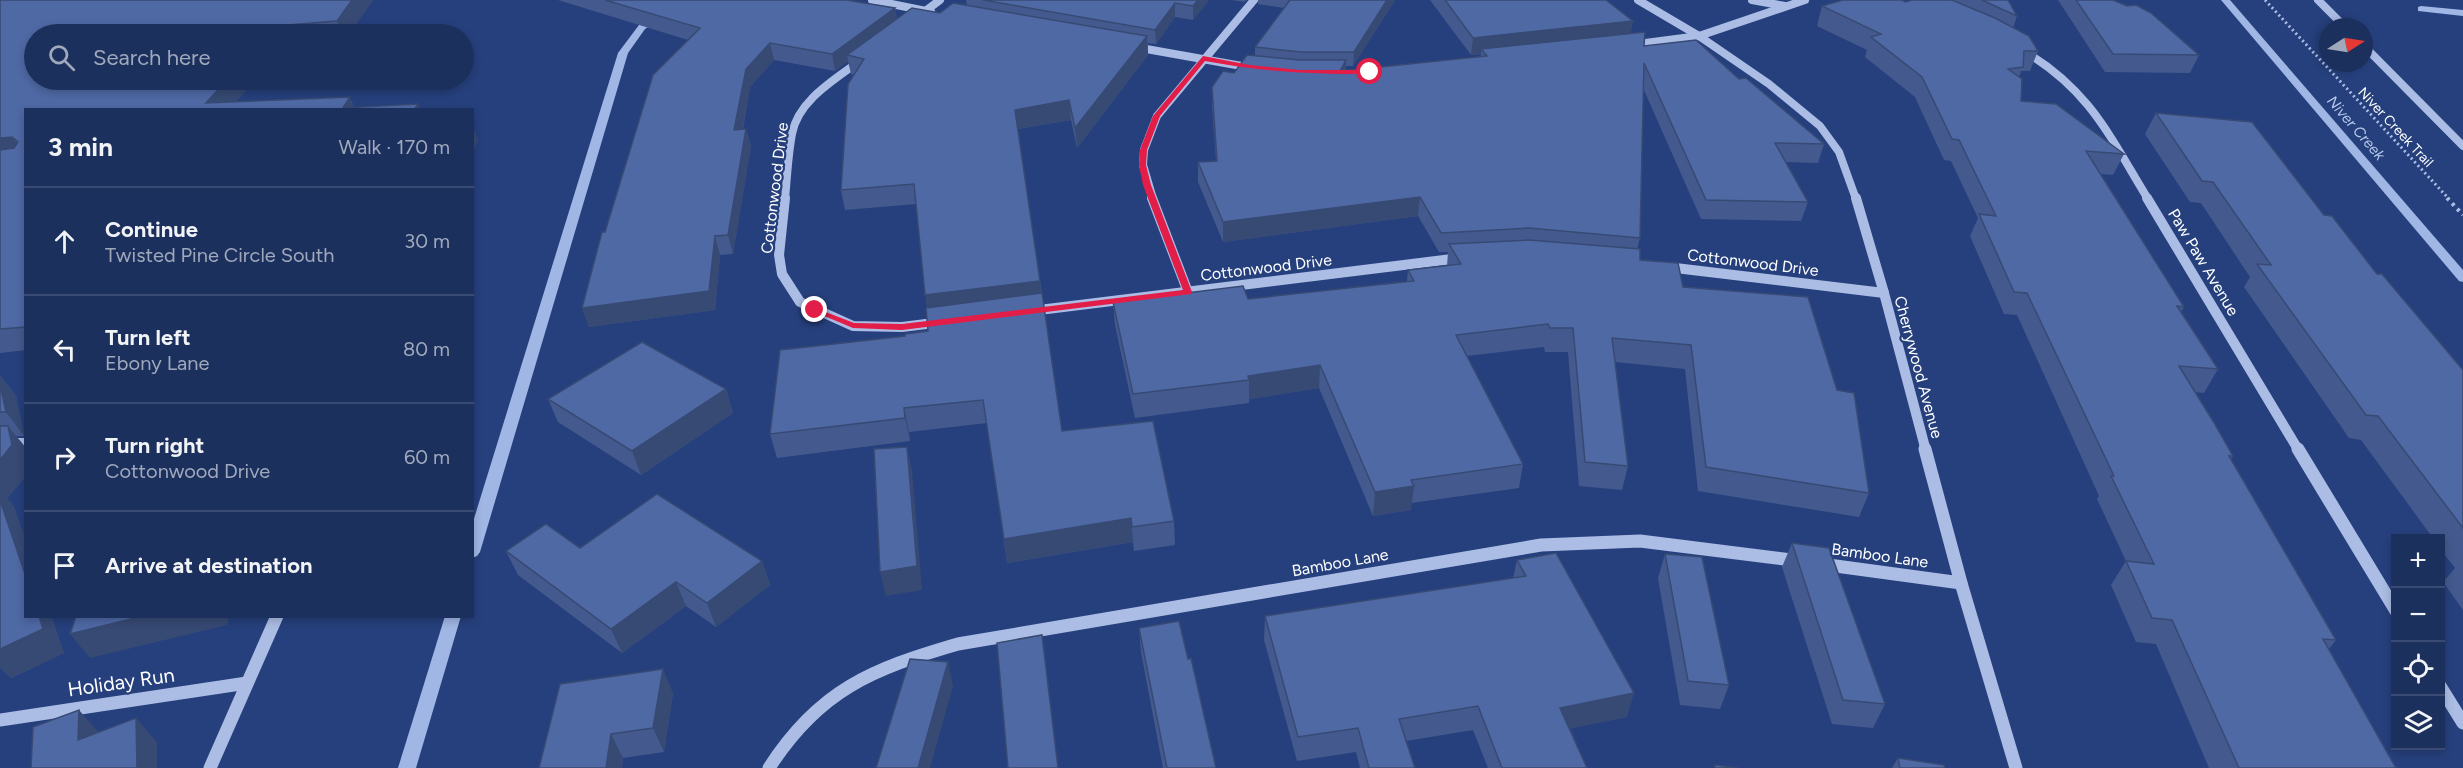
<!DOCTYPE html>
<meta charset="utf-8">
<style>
body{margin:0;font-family:Figtree,sans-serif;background:#293c67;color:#f1f3f6}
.controls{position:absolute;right:18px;bottom:18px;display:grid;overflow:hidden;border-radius:0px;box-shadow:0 3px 9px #0003}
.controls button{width:54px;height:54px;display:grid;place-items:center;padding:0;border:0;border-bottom:2px solid #3a4b73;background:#1c305e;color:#f1f3f6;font:30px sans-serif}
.compass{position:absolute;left:2319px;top:18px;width:54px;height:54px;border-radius:50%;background:#1c305e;box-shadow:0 3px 9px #0003;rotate:78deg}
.stop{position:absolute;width:18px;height:18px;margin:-14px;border:4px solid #e11d48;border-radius:50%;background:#fff}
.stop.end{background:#e11d48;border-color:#fff;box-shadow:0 2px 6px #0008}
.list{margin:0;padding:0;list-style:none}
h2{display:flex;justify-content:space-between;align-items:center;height:78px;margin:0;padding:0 24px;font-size:26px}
h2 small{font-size:20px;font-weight:400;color:#a0a9bc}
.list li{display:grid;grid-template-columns:39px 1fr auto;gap:18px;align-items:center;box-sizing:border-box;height:108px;padding:0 24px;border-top:2px solid #3a4b73}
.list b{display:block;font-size:22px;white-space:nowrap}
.list p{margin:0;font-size:20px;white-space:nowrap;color:#a0a9bc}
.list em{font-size:20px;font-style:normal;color:#a0a9bc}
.icon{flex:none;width:33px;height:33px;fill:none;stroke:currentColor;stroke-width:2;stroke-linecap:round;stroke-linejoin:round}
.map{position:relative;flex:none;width:2463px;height:768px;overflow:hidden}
.search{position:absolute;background:#1c305e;box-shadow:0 3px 9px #0003;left:24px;top:24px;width:450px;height:66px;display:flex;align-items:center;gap:15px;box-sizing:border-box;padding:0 21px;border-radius:33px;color:#a0a9bc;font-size:22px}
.panel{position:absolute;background:#1c305e;box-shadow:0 3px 9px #0003;left:24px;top:108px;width:450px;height:510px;border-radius:0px}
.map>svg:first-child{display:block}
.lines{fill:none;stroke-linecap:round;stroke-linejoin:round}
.stream{fill:#a0b7e5;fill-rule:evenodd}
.path-far1{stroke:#acbde5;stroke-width:3;stroke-dasharray:2 3;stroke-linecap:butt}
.path{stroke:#acbde5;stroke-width:4;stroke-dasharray:3 4.5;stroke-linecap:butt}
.minor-far2{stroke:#acbde5;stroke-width:8}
.minor-far1{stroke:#acbde5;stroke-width:10}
.minor{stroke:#acbde5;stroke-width:13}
.wall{fill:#445a8e}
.shaded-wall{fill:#374a74}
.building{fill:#4f69a5;stroke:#374a74;stroke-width:1.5}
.route{fill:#e11d48}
.labels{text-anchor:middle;stroke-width:4.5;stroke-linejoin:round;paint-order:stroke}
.far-street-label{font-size:14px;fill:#fff;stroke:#26407d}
.far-water-label{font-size:15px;font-style:italic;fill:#b7c8ec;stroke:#26407d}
.street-label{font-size:16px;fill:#fff;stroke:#26407d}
.near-street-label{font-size:20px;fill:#fff;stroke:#26407d}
</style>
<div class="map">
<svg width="2463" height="768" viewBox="0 0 2463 768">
<rect width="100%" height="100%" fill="#26407d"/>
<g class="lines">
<!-- stream -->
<g class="stream">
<path d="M 679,0 L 689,0 L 645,29 L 628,53 L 480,552 L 477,556 L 472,558 L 472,525 L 618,53 L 639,25 Z"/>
<path d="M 2221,0 L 2230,0 L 2463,270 L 2463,282 L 2459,281 Z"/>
<path d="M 2421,6 L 2463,10 L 2463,16 L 2418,11 L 2418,7 Z"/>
<path d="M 445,616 L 461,616 L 416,768 L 398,768 Z"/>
</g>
<!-- path-far1 -->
<path class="path-far1" d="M 2265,0 L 2449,199"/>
<!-- path -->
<path class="path" d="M 2447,198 L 2463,215"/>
<!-- minor-far2 -->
<g class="minor-far2">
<path d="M 872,0 L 931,12"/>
<path d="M 1638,0 L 1699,36 L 1769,84 L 1820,126 L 1839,152 L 1856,199"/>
<path d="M 1752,0 L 1785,6"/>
<path d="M 2318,0 L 2345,27"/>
<path d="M 916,18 L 940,0"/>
<path d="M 1630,45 L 1699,36 L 1805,0"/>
<path d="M 2364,46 L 2463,146"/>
<path d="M 1135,47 L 1253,68"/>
<path d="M 2024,51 C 2090,90 2110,137 2148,199"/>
<path d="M 785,199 C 787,178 788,155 792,134 C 798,100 836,79 861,60"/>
<path d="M 1153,199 L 1143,165 L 1144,150 L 1157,116 L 1254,0"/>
</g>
<!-- minor-far1 -->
<g class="minor-far1">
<path d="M 785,198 L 779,255 L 782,274 L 800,302 L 853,326 L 902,327 L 942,322"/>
<path d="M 1152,198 L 1188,292"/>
<path d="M 1856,198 L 1884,293 L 1926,451"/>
<path d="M 2147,198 L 2299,451"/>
<path d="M 1667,267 L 1884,293"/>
<path d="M 1031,311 L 1460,258"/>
<path d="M 0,443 L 26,443"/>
</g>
<!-- minor -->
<g class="minor">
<path d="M 1925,449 L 1961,583 L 2016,768"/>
<path d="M 2298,449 L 2396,611"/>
<path d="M 1821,564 L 1961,583"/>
<path d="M 2440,686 L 2463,723"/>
<path d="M 0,720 L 247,683"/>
<path d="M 210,768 L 277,616"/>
<path d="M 769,768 C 819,690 872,669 958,644 L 1541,545 L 1640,541 L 1800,561"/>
</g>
</g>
<!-- wall -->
<g class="wall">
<path d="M 0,0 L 373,0 L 349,34 L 34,34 L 34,80 L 255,80 L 235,102 L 355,108 L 418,104 L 420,110 L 26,110 L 26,350 L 0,353 Z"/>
<path d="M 558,0 L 846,0 L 895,8 L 897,19 L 940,13 L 967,5 L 966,0 L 1209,0 L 1193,20 L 1175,17 L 1156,44 L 1148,43 L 1148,55 L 1077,148 L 1071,120 L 1018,129 L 1062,431 L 1174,521 L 1175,545 L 1134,551 L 1133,542 L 1007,563 L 987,423 L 909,432 L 910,441 L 777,458 L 770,434 L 905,336 L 928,331 L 927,308 L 916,204 L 845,210 L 841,190 L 854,75 L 851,74 L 848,61 L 835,71 L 774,60 L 750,87 L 743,129 L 746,129 L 751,146 L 733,254 L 720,255 L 715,310 L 589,327 L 582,308 L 605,232 L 688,40 Z"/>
<path d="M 1231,0 L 1247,0 L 1244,2 Z"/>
<path d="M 1258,0 L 1395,0 L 1353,66 L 1346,66 L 1346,70 L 1480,57 L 1481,54 L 1471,55 L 1430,0 L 1606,0 L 1631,33 L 1644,46 L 1739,79 L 1824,144 L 1818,163 L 1785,162 L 1808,202 L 1801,221 L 1701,219 L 1643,88 L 1640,238 L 1637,249 L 1640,260 L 1683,287 L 1869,493 L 1859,517 L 1698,491 L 1685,369 L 1615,362 L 1628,466 L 1622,490 L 1579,486 L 1568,352 L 1545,352 L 1544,347 L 1467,356 L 1523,464 L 1519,488 L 1411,503 L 1411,510 L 1373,516 L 1319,388 L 1249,399 L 1249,403 L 1135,418 L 1115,325 L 1113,302 L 1248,299 L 1407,281 L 1408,270 L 1447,266 L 1448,252 L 1439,252 L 1418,216 L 1223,242 L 1198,182 L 1198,162 L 1216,161 L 1212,106 L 1212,87 L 1234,73 L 1255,56 L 1255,47 L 1284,8 L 1258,4 Z"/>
<path d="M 1912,0 L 2008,0 L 2017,16 L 2013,28 L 2038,51 L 2030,71 L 2021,71 L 2019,77 L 2021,101 L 2124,154 L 2113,175 L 2101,174 L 2184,307 L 2181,312 L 2218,369 L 2204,393 L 2195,392 L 2233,456 L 2231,460 L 2336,640 L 2329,649 L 2396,768 L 2209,768 L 2156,644 L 2136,642 L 2111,585 L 2126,561 L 2097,499 L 2099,496 L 2017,315 L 2004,314 L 1970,236 L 1978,218 L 1951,161 L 1944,160 L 1915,97 L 1865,57 L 1867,50 L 1817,26 L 1822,6 L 1906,2 Z"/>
<path d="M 2058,0 L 2113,0 L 2199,55 L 2190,73 L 2105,72 Z"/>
<path d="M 2156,113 L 2324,215 L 2463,370 L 2463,610 L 2443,582 L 2455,568 L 2440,549 L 2440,538 L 2433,538 L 2361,440 L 2349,438 L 2244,287 L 2250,277 L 2201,203 L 2190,202 L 2145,134 Z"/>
<path d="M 0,375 L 16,396 L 24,436 L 16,436 L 26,448 L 26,476 L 7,498 L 14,507 L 26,541 L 26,616 L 51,616 L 64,653 L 11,678 L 0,667 Z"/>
<path d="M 726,389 L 733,413 L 641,475 L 558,422 L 548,399 Z"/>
<path d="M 1792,543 L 1885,704 L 1873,728 L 1832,724 L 1782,567 Z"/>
<path d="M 580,548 L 762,561 L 770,585 L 716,627 L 686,606 L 622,653 L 518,575 L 506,551 Z"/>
<path d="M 1665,554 L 1729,685 L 1720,709 L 1680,705 L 1658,578 Z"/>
<path d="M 1517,560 L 1627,717 L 1570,728 L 1587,768 L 1488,768 L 1473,730 L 1406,741 L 1415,768 L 1360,768 L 1356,752 L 1297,761 L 1264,640 L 1265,616 L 1513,578 Z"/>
<path d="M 1139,628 L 1188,659 L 1216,768 L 1163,768 L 1141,652 Z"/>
<path d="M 673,693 L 664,752 L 623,758 L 622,768 L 539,768 Z"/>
<path d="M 1898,758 L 1945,768 L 1892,768 Z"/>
</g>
<!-- shaded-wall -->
<g class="shaded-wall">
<path d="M 352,0 L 373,0 L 349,34 L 343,34 L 337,21 Z"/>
<path d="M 1198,0 L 1209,0 L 1193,20 L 1193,6 Z"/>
<path d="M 1387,0 L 1395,0 L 1353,66 L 1354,52 Z"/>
<path d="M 1175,3 L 1175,17 L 1156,44 L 1155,30 Z"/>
<path d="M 895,8 L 898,24 L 847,55 L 848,61 L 835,71 L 832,54 Z"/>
<path d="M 1633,21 L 1630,39 L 1481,49 L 1481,54 L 1471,55 L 1473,38 Z"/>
<path d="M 276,26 L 280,34 L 268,34 Z"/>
<path d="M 1147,36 L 1148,55 L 1077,148 L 1075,128 Z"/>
<path d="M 770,43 L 774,60 L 750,87 L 739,148 L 734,130 L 746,69 Z"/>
<path d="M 1346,60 L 1345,78 L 1340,71 Z"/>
<path d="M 227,80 L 255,80 L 229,110 L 206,103 Z"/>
<path d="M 350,97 L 356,110 L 343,108 Z"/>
<path d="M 1069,100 L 1071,120 L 1017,129 L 1015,110 Z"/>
<path d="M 418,104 L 420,110 L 414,110 Z"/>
<path d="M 472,126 L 478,139 L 472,154 Z"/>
<path d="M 746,129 L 751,146 L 733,254 L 728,235 Z"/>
<path d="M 12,137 L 26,156 L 0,160 L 0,138 Z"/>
<path d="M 1420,197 L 1418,216 L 1223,242 L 1223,222 Z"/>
<path d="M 715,236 L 720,255 L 715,310 L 589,327 L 582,308 Z"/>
<path d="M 1040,281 L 1042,302 L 929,316 L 925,295 Z"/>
<path d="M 1320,365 L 1319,388 L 1249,399 L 1249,380 L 1248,376 Z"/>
<path d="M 0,375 L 16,396 L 24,436 L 6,412 L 0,384 Z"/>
<path d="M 726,389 L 733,413 L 641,475 L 632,451 Z"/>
<path d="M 904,408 L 909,432 L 910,441 L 905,418 Z"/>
<path d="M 8,426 L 26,448 L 26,476 L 7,498 L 14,507 L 26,541 L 26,577 L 0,507 L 0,460 Z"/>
<path d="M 907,447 L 912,471 L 922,590 L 886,596 L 880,572 Z"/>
<path d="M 1414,486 L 1411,510 L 1373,516 L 1375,492 Z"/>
<path d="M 1131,518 L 1133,542 L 1007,563 L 1004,539 Z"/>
<path d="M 762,561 L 770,585 L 716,627 L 707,603 Z"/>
<path d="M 676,582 L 686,606 L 622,653 L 611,629 Z"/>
<path d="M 39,616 L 51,616 L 64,653 L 11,678 L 0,667 L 0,649 Z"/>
<path d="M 143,616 L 229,616 L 227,625 L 90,658 L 70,634 Z"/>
<path d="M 948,662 L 953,686 L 930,768 L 918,768 Z"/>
<path d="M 663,669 L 673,693 L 664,752 L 653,728 Z"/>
<path d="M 1634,693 L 1627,717 L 1554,732 L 1560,708 Z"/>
<path d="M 79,710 L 100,734 L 78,740 Z"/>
<path d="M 136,718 L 157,742 L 157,768 L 137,768 Z"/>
<path d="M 611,734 L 623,758 L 622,768 L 606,768 Z"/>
</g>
<!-- building -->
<g class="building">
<path d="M 0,0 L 352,0 L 337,21 L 276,26 L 268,34 L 34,34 L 34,80 L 227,80 L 206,103 L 350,97 L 343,108 L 418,104 L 414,110 L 26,110 L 26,327 L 0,329 L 0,150 L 14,148 L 18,142 L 12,137 L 0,138 Z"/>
<path d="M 605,0 L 846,0 L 895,8 L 832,54 L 770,43 L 746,69 L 734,130 L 746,129 L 728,235 L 715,236 L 709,291 L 582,308 L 602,232 L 605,232 L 653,75 L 700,28 Z"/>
<path d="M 983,0 L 1198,0 L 1193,6 L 1175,3 L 1155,30 Z"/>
<path d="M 1290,0 L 1387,0 L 1354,52 L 1301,52 L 1255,47 Z"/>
<path d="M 1445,0 L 1606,0 L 1633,21 L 1473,38 Z"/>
<path d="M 1843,0 L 1901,0 L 1906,2 L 1912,0 L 1952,0 L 1995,18 L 2029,36 L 2038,51 L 2024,51 L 2023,67 L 2008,69 L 2022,79 L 2021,101 L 2056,104 L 2124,154 L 2086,151 L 2184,307 L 2177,306 L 2218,369 L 2179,366 L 2213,421 L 2233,456 L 2229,456 L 2336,640 L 2323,639 L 2396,768 L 2239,768 L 2172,620 L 2152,618 L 2126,561 L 2154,564 L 2111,476 L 2114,476 L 2027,293 L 2014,292 L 1979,214 L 1996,216 L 1959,140 L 1952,139 L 1922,77 L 1871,37 L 1881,34 L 1822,6 Z"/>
<path d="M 1982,0 L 2008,0 L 2017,16 Z"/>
<path d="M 2076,0 L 2113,0 L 2127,6 L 2136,5 L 2151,13 L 2199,55 L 2113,54 Z"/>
<path d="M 953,3 L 1147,36 L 1075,128 L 1069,100 L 1015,110 L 1040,281 L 925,295 L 914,184 L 841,190 L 848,84 L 864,59 L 847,55 L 912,8 L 940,13 Z"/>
<path d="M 1645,32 L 1644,46 L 1696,40 L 1739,79 L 1746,78 L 1824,144 L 1775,143 L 1808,202 L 1706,200 L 1644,63 L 1640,238 L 1529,228 L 1441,233 L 1420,197 L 1223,222 L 1198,162 L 1217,161 L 1212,87 L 1223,71 L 1234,73 L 1247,55 L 1300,60 L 1346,60 L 1340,71 L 1487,56 L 1481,49 Z"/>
<path d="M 2156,113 L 2252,122 L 2324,215 L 2332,216 L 2377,274 L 2382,274 L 2463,370 L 2463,528 L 2378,416 L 2366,415 L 2257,264 L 2271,265 L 2213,182 L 2202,181 Z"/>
<path d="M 1529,240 L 1640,249 L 1640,260 L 1678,263 L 1683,287 L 1808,297 L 1837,390 L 1854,393 L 1869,493 L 1706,467 L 1691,345 L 1612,338 L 1628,466 L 1585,462 L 1573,328 L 1550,328 L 1548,324 L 1456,335 L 1523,464 L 1411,480 L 1414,486 L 1375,492 L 1320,365 L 1248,376 L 1249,380 L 1133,394 L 1113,302 L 1243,286 L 1248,299 L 1414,281 L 1408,270 L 1461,264 L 1449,244 Z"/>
<path d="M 1042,293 L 1062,431 L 1153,421 L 1174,521 L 1132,527 L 1131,518 L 1004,539 L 983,400 L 904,408 L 905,418 L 770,434 L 780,350 L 905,336 L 905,334 L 928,331 L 926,308 Z"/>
<path d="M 642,342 L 726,389 L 632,451 L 548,399 Z"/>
<path d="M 0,384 L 6,412 L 0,412 Z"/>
<path d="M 0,426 L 8,426 L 12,445 L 0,460 Z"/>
<path d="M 907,447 L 917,566 L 880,572 L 874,449 Z"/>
<path d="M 657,494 L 762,561 L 707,603 L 676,582 L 611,629 L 506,551 L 546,524 L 580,548 Z"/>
<path d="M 0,500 L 26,577 L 26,616 L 39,616 L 43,629 L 0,649 Z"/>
<path d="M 1792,543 L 1829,548 L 1885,704 L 1843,700 Z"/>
<path d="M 1556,553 L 1634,693 L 1560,708 L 1587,768 L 1502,768 L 1478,706 L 1399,719 L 1415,768 L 1369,768 L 1358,728 L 1298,737 L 1265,616 L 1526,576 L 1517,560 Z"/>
<path d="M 1665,554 L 1702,557 L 1729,685 L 1688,681 Z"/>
<path d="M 76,616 L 143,616 L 70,634 Z"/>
<path d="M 1179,621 L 1188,659 L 1191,658 L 1216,768 L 1167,768 L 1139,628 Z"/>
<path d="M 1042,635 L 1058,768 L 1008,768 L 997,643 Z"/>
<path d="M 910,659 L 948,662 L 918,768 L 876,768 Z"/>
<path d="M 663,669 L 653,728 L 611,734 L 606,768 L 539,768 L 560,684 Z"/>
<path d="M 79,710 L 78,740 L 136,718 L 137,768 L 31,768 L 33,727 Z"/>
<path d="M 1898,758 L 1944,765 L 1945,768 L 1900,768 Z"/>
<path d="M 1715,765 L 1738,768 L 1715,768 Z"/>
</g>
<!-- route -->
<path class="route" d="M 1203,56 L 1250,65 L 1300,70 L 1370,70 L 1373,72 L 1370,74 C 1310,74 1264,72 1205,61 L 1160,116 L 1147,150 L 1146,165 L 1151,185 L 1192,292 L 1191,294 L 902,330 L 853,328 L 810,310 L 818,309 L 854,323 L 902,324 L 1183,290 L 1143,185 L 1139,165 L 1140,150 L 1153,116 Z"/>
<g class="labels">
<!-- far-street labels -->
<g class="far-street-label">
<text transform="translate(2396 127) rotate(47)" y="5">Niver Creek Trail</text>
</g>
<!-- far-water labels -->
<g class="far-water-label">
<text transform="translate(2356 128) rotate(49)" y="5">Niver Creek</text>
</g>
<!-- street labels -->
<g class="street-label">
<text transform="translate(774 188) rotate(-83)" y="6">Cottonwood Drive</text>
<text transform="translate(1753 262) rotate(7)" y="6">Cottonwood Drive</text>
<text transform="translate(2204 262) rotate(59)" y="6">Paw Paw Avenue</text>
<text transform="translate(1266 267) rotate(-7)" y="6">Cottonwood Drive</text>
<text transform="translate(1919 367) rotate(75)" y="6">Cherrywood Avenue</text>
<text transform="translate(1880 555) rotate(8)" y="6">Bamboo Lane</text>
<text transform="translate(1340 562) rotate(-10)" y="6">Bamboo Lane</text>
</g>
<!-- near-street labels -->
<g class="near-street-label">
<text transform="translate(121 682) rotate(-8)" y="7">Holiday Run</text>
</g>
</g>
</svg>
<div class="controls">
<button>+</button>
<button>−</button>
<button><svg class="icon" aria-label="locate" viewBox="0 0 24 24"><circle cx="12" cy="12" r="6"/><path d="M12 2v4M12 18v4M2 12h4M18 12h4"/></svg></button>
<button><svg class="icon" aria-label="layers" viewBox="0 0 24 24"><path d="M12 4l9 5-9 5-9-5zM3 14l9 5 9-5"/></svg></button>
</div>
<svg class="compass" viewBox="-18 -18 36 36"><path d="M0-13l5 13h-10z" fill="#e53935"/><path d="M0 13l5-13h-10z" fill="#a0a9bc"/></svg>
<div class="stop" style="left:1370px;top:72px"></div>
<div class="stop end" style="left:815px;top:310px"></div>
<div class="search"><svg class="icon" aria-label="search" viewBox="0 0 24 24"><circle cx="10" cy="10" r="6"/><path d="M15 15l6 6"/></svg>Search here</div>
<section class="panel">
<h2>3 min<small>Walk · 170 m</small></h2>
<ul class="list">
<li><svg class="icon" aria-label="ahead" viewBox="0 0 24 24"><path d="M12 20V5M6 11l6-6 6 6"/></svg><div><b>Continue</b><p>Twisted Pine Circle South</p></div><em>30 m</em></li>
<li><svg class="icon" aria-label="left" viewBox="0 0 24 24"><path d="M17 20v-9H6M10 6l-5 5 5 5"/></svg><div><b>Turn left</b><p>Ebony Lane</p></div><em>80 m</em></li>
<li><svg class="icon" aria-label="right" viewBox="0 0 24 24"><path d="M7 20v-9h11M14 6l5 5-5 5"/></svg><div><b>Turn right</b><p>Cottonwood Drive</p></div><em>60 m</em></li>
<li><svg class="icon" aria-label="arrive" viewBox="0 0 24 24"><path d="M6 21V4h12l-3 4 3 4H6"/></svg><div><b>Arrive at destination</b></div></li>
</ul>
</section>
</div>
